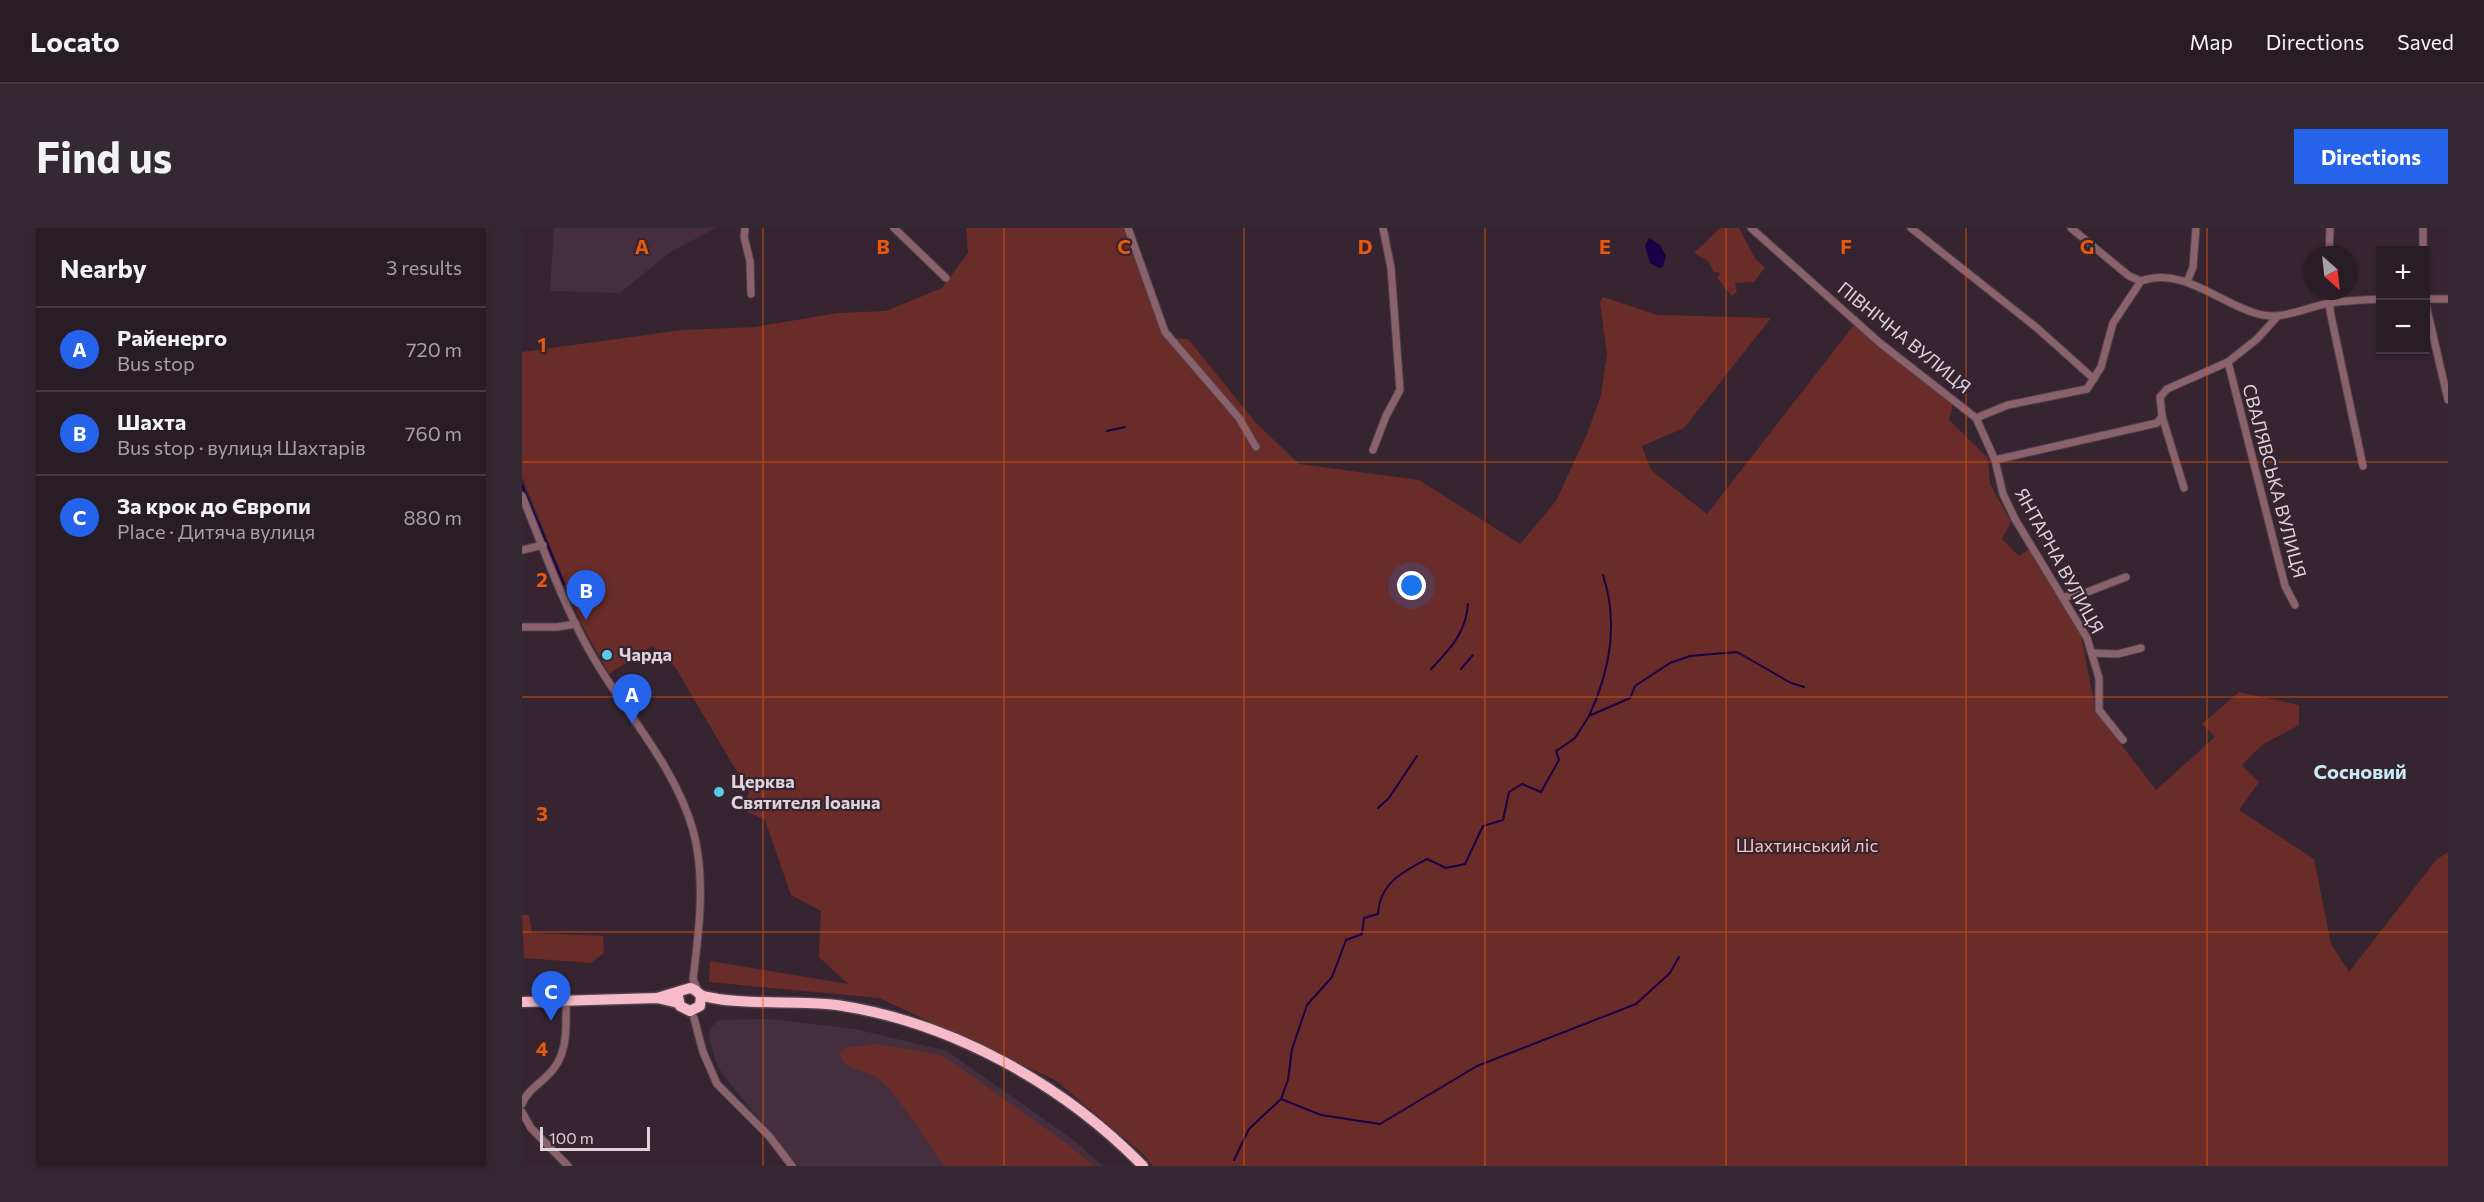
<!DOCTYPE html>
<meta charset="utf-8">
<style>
body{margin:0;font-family:Commissioner,sans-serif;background:#342932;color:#f1f3f6}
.controls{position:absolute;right:18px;top:18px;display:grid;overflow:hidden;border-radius:0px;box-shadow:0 2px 4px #0004}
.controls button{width:54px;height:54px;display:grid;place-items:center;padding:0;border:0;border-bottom:2px solid #443a42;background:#281c25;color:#f1f3f6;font:30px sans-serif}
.compass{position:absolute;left:1782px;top:18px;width:54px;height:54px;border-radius:50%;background:#281c25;box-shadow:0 2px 4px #0004;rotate:153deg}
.scale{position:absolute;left:18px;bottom:15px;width:110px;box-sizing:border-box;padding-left:6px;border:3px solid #ded3da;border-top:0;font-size:16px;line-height:21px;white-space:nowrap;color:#ded3da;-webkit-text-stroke:4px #362531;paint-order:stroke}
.you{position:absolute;left:890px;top:358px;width:21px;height:21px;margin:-15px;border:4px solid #fff;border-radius:50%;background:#1a73e8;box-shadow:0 0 0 9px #1a73e833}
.badge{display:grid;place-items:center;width:39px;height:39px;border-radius:50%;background:#2563eb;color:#fff;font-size:20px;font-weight:700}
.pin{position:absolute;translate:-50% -50px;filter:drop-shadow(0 2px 3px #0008)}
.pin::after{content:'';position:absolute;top:32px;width:21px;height:18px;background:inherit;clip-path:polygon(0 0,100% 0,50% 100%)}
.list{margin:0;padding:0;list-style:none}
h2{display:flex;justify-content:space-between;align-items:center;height:78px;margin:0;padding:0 24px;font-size:26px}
h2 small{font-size:20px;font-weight:400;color:#a5a1a7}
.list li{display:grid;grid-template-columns:39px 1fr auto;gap:18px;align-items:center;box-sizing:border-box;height:84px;padding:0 24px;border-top:2px solid #443a42}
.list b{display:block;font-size:22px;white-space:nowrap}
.list p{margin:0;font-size:20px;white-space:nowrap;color:#a5a1a7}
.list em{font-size:20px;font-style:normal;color:#a5a1a7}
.map{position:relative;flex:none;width:1926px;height:938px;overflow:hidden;border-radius:0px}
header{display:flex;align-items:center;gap:36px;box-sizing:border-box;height:84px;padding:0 30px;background:#281c25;border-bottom:2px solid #443a42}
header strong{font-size:28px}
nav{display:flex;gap:33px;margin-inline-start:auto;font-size:21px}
.intro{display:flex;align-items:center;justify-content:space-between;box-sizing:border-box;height:144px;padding:0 36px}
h1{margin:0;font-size:42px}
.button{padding:15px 27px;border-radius:0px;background:#2563eb;color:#fff;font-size:21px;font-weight:700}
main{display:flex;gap:36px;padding:0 36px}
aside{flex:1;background:#281c25;border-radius:0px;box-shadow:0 2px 4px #0004}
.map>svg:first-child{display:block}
.built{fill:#452f3e}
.green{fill:#692c28}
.water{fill:#1c0047}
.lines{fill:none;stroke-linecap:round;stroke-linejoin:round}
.stream{stroke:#1c0047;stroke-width:2}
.minor-casing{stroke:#51414c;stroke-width:9}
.highway-casing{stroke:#51414c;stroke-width:13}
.minor{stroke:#8a626c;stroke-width:7}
.highway{stroke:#f6bac9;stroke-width:10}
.grid{fill:none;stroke:#e8590c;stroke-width:1.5;stroke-opacity:0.55}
.poi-dot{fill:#5bc8e7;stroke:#362531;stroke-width:2}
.labels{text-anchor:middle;stroke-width:4.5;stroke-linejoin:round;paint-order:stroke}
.street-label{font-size:18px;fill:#ded3da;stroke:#362531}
.poi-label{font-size:18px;font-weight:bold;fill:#ded3da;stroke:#362531;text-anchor:start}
.park-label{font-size:18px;fill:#f3c0ba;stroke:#362531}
.neighbourhood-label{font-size:20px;font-weight:bold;fill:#c7eaf6;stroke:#362531}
.grid-label{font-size:20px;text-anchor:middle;font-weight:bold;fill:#e8590c;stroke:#362531;stroke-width:4.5;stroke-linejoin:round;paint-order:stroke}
</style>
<header>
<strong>Locato</strong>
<nav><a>Map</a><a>Directions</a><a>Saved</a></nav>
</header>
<div class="intro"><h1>Find us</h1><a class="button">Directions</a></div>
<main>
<aside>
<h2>Nearby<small>3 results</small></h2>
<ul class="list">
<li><span class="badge">A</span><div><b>Райенерго</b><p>Bus stop</p></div><em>720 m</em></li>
<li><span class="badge">B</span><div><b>Шахта</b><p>Bus stop · вулиця Шахтарів</p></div><em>760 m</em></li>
<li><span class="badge">C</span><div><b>За крок до Європи</b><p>Place · Дитяча вулиця</p></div><em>880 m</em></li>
</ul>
</aside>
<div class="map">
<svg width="1926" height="938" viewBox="0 0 1926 938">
<rect width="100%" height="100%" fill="#362531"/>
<!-- built -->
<g class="built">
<path d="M 32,0 L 194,0 L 148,24 L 98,65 L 28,63 Z"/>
<path d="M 247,791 L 333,801 L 425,823 L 550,911 L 581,938 L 276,938 L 206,853 L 196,839 L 187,811 L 188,800 L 197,792 Z"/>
</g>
<!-- green -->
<g class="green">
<path d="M 444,0 L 602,0 L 642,110 L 666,111 L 734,195 L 777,236 L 897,252 L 998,316 L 1034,273 L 1065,206 L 1079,167 L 1085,126 L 1078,74 L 1081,69 L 1136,87 L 1249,90 L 1162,200 L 1120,218 L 1129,242 L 1185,286 L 1332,97 L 1431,176 L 1427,192 L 1466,230 L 1468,256 L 1489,294 L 1480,311 L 1497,328 L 1507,321 L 1558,402 L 1574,484 L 1634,562 L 1693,509 L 1680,496 L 1717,464 L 1777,477 L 1777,497 L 1740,517 L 1720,537 L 1737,554 L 1717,582 L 1792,631 L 1809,716 L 1827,744 L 1914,632 L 1926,624 L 1926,938 L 631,938 L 619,924 L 533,852 L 357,770 L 187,754 L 188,733 L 326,756 L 297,729 L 299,683 L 269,667 L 243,592 L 221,582 L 227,564 L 153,439 L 130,418 L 87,446 L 61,399 L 0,249 L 0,124 L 160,102 L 232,99 L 316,85 L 364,83 L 420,60 L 446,25 Z"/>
<path d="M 1198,0 L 1217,0 L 1234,32 L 1243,39 L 1232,54 L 1213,55 L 1215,64 L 1210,68 L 1195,50 L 1198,45 L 1192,44 L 1186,33 L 1172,25 Z"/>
<path d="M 0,687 L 7,687 L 10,705 L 81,708 L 82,725 L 69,735 L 2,730 Z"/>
<path d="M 354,816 L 420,827 L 540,912 L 573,938 L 422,938 C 408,918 372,860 354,849 C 341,841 319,842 318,824 L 323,820 Z"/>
</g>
<!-- water -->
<path class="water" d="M 1127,10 L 1138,17 L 1144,28 L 1141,39 L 1137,40 L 1128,35 L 1123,18 Z"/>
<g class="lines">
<!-- stream -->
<g class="stream">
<path d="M 585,203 L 603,199"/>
<path d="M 0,257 L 42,356"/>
<path d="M 909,441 C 928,421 944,405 946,376"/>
<path d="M 939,441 L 951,427"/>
<path d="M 1067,488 C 1088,443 1097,395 1081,347"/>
<path d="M 856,580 L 867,570 L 895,528"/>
<path d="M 759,871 L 799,887 L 858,896 L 955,838 L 1114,776 L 1148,745 L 1157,729"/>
<path d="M 712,932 L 727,901 L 759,871 L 766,852 L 770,821 L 785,777 L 810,749 L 824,712 L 840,706 L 842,690 L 856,686 C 858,655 880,644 905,631 L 924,640 L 943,636 L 961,598 L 981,592 L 987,564 L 1000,556 L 1019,564 L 1037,532 L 1034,523 L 1053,510 L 1067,488 L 1108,470 L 1113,458 L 1148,435 L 1168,428 L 1215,424 L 1269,455 L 1282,459"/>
</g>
<defs>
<g id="minor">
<path d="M 223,0 L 222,9 L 228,33 L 229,66"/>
<path d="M 372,0 L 424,50"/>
<path d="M 606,0 L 643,104 L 717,190 L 734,219"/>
<path d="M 1229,0 L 1358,115 L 1454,190 L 1473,232 L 1481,266 L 1493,291 L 1565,410 L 1577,450 L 1577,482 L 1601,512"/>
<path d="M 1389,0 L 1515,100 L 1572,151"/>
<path d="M 1549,0 L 1607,48 L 1619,53"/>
<path d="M 1901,22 L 1901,0"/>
<path d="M 1807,27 L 1808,0"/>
<path d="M 1665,54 L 1671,39 L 1674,0"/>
<path d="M 1807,63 L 1808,83 L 1841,238"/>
<path d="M 1904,71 L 1926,71"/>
<path d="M 1904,77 L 1926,172"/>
<path d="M 1706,134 L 1763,358 L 1773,377"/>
<path d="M 1454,190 L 1486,177 L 1565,161 L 1579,139 L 1591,95 L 1619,53 C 1661,38 1696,75 1736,86 C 1760,93 1784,79 1808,75 C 1824,72 1842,72 1858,71"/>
<path d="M 851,222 L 864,188 L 878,162 L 869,40 L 861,0"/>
<path d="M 1473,232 L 1635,195 L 1640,188"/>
<path d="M 1662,260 L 1640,188 L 1638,169 L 1645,161 L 1706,134 L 1735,111 L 1755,89"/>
<path d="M 0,268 C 21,319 40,374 67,422 C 100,482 152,535 171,602 C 184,649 177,704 171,751 L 176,763"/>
<path d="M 0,322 L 21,317"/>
<path d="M 1542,369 L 1560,366 L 1604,349"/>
<path d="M 0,399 L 35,399 L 54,396"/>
<path d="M 1570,425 L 1596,426 L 1619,420"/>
<path d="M 172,790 L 181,824 L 195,856 L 247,908 L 270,938"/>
<path d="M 0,876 C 5,863 15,858 25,848 C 47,828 44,800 44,773"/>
<path d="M 0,884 L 9,900 L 46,938"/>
</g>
<g id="highway">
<path d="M 156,768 L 158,778 L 168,783 L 178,778 L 179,767"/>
<path d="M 135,770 L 168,760 C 174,761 174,764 179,767 C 182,769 192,770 196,771 C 235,777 276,772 315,777 C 429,794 541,856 621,938"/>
<path d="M 0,774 L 135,770 L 156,775"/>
</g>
</defs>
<!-- minor casing -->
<use href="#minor" class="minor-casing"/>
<!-- highway casing -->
<use href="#highway" class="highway-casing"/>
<!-- minor -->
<use href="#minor" class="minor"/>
<!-- highway -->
<use href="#highway" class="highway"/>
</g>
<!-- grid -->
<path class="grid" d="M 241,0 L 241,938M 482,0 L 482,938M 722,0 L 722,938M 963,0 L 963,938M 1204,0 L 1204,938M 1444,0 L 1444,938M 1685,0 L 1685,938M 0,234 L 1926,234M 0,469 L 1926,469M 0,704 L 1926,704"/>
<!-- markers -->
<g class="poi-dot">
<circle cx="85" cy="427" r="6"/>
<circle cx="197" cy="564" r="6"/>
</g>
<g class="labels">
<!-- street labels -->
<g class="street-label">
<text transform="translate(1382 110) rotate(39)" y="6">ПІВНІЧНА ВУЛИЦЯ</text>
<text transform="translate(1752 253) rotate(75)" y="6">СВАЛЯВСЬКА ВУЛИЦЯ</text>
<text transform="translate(1537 333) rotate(61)" y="6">ЯНТАРНА ВУЛИЦЯ</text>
</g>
<!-- poi labels -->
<g class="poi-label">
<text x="97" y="433">Чарда</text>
<text x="209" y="560">Церква<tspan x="209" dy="21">Святителя Іоанна</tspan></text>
</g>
<!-- park labels -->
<g class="park-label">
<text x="1285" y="624">Шахтинський ліс</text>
</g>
<!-- neighbourhood labels -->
<g class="neighbourhood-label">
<text x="1838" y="551">Сосновий</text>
</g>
</g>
<g class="grid-label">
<text x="120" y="26">A</text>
<text x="361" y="26">B</text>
<text x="602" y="26">C</text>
<text x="843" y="26">D</text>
<text x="1083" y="26">E</text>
<text x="1324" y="26">F</text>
<text x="1565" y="26">G</text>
<text x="20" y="124">1</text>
<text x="20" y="359">2</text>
<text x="20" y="593">3</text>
<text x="20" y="828">4</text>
</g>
</svg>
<div class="controls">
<button>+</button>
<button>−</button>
</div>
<svg class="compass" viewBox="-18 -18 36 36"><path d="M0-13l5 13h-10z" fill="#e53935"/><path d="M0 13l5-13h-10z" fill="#a5a1a7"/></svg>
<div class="scale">100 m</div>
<div class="you"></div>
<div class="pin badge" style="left:110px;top:496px">A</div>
<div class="pin badge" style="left:64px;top:392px">B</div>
<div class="pin badge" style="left:29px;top:793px">C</div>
</div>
</main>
